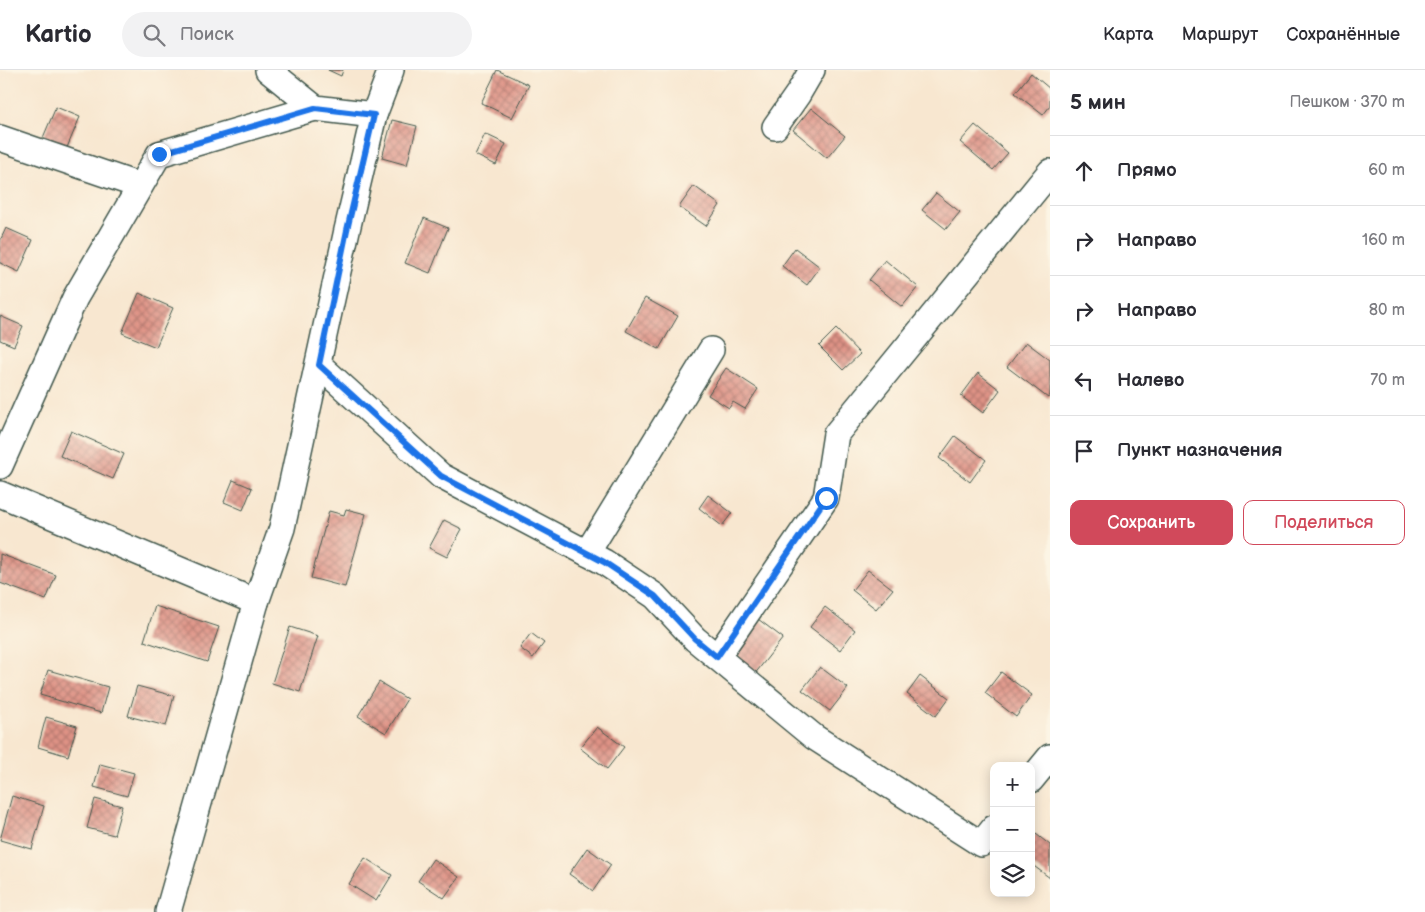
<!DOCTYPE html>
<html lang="ru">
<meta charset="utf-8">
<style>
body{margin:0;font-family:"Balsamiq Sans",sans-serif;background:#f2f2f3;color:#2b2b33}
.controls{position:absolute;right:15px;bottom:15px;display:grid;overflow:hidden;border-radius:10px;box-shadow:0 2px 12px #0003}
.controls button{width:45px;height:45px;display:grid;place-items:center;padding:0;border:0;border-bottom:1px solid #e1e1e2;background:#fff;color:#2b2b33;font:25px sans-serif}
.stop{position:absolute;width:15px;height:15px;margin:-11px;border:4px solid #1a73e8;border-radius:50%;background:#fff}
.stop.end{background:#1a73e8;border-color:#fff;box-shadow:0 1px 5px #0008}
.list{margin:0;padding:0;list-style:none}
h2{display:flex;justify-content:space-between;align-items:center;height:65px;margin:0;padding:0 20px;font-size:21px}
h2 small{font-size:16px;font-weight:400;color:#7c7c81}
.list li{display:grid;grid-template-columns:32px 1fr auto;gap:15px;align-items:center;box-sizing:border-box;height:70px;padding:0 20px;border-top:1px solid #e1e1e2}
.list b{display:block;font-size:19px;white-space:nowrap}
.list em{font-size:16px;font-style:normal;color:#7c7c81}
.actions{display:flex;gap:10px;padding:15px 20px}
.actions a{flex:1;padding:11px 0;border:1px solid #d1495b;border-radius:10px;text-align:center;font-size:18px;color:#d1495b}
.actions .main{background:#d1495b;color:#fff}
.icon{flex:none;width:28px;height:28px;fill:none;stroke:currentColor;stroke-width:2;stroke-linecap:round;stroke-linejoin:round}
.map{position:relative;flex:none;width:1050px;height:842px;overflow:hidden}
header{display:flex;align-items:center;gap:30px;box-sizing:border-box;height:70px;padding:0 25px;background:#fff;border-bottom:1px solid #e1e1e2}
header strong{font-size:24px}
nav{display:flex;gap:28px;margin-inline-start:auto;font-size:18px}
.search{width:350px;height:45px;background:#f2f2f3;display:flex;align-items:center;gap:12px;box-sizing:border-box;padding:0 18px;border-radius:28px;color:#7c7c81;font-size:19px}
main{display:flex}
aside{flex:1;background:#fff}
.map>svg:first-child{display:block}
.building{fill:url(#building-cross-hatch)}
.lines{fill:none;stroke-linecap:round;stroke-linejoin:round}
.minor-casing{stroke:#40564b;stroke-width:28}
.minor{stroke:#fff;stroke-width:25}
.route{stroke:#1a73e8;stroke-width:6}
</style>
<header>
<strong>Kartio</strong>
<div class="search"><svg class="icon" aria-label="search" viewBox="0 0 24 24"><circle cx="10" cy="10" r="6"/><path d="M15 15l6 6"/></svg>Поиск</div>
<nav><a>Карта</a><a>Маршрут</a><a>Сохранённые</a></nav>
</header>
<main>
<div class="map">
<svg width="1050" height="842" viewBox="0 0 1050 842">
<defs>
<pattern id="building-cross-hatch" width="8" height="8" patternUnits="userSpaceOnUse" patternTransform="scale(1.25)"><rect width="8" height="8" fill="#de9285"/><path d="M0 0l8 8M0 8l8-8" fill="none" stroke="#b3786e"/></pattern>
</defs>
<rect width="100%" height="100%" fill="#fcf5e5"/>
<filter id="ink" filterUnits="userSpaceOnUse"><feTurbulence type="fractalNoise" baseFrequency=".02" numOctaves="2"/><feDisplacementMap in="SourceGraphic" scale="10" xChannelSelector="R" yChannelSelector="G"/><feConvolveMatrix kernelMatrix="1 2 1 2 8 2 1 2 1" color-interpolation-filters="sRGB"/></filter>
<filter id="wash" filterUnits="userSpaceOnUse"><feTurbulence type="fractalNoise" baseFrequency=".0096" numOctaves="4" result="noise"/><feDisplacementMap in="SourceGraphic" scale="20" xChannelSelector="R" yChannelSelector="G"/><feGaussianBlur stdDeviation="1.12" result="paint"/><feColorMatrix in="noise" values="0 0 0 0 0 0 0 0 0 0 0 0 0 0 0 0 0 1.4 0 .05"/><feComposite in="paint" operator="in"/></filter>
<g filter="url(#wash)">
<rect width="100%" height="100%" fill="#f8e7d0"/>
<g id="blocks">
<!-- building -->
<g class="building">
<path d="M 328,0 L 343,0 L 341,6 Z"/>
<path d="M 497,0 L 529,15 L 512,48 L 481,33 Z"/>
<path d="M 1031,3 L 1050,19 L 1050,36 L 1043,45 L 1015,23 Z"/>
<path d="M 56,37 L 80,47 L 66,80 L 42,70 Z"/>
<path d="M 811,38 L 845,66 L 827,88 L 793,60 Z"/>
<path d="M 392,50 L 417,56 L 407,95 L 382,88 Z"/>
<path d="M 975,55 L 1008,83 L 993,100 L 960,72 Z"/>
<path d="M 485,64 L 506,74 L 496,95 L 475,85 Z"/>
<path d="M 694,116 L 720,135 L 706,156 L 679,137 Z"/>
<path d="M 936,123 L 960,142 L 946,159 L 922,140 Z"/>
<path d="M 424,148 L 448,158 L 430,203 L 405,193 Z"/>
<path d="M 6,158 L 33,170 L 19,202 L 0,193 L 0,171 Z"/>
<path d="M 795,178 L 820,197 L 807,215 L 782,196 Z"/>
<path d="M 885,190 L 918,217 L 902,237 L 869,210 Z"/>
<path d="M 139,223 L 173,238 L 156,277 L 122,263 Z"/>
<path d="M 645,228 L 678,246 L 659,279 L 626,261 Z"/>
<path d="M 0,246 L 23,256 L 14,276 L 0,270 Z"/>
<path d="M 836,259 L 860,284 L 843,300 L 819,276 Z"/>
<path d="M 1026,272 L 1050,290 L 1050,325 L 1048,328 L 1007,297 Z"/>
<path d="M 726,298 L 758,319 L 745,339 L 733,332 L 729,338 L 708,325 Z"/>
<path d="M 978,303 L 1000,320 L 983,343 L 961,326 Z"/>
<path d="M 71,361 L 124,384 L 113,409 L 60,386 Z"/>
<path d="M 955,366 L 986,390 L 970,412 L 939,388 Z"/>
<path d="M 233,410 L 252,418 L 243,440 L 224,432 Z"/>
<path d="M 708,425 L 732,443 L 722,456 L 699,438 Z"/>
<path d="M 346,439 L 366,444 L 345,517 L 311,508 L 329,441 L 344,445 Z"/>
<path d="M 444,450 L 462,459 L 447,487 L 429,478 Z"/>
<path d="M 0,484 L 56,505 L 46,530 L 0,513 Z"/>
<path d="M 868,500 L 893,519 L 876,539 L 852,520 Z"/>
<path d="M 155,536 L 219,557 L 207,592 L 144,571 Z"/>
<path d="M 825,537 L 855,560 L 840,580 L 810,557 Z"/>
<path d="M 758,549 L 783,568 L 754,605 L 729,587 Z"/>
<path d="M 290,557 L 318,566 L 300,622 L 272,613 Z"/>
<path d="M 531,563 L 544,573 L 533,588 L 520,578 Z"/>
<path d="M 820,597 L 848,618 L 830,641 L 802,620 Z"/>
<path d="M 48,600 L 108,617 L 101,643 L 40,625 Z"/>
<path d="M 1001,602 L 1032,625 L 1016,647 L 985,623 Z"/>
<path d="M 920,606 L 949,628 L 936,646 L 907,624 Z"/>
<path d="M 379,612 L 407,629 L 386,663 L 358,646 Z"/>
<path d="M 137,616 L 174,626 L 166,656 L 128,646 Z"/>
<path d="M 46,647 L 77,656 L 68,686 L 38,677 Z"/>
<path d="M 597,657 L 624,677 L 607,699 L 580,678 Z"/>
<path d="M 100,694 L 134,703 L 127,726 L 94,717 Z"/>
<path d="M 12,726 L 44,736 L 32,779 L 0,770 Z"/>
<path d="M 95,729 L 122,736 L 114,765 L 87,758 Z"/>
<path d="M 1036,764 L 1050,775 L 1050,808 L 1031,794 L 1031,770 Z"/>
<path d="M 587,778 L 611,795 L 593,821 L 569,804 Z"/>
<path d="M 365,788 L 392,805 L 376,831 L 349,814 Z"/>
<path d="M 433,789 L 459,807 L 444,828 L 418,811 Z"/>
</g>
</g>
</g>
<g filter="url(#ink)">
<use href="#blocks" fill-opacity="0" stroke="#40564b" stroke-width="1"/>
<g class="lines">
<defs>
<g id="minor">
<path d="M 268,0 L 315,38 L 374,45"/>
<path d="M 775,57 L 798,24 L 812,0"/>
<path d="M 0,68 L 140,116"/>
<path d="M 319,295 L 441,406 L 604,492 L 655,526 L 695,569 L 814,667 L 981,774 L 994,758"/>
<path d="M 0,396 L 75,228 L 159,84 L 315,38"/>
<path d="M 0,424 L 256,532"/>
<path d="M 587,483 L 711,280"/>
<path d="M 717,587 L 826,428 L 836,364 L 1050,102"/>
<path d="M 1031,710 L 1050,687"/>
<path d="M 168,842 L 256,532 L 282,458 L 347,160 L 374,45 L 391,0"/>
</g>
</defs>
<!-- minor casing -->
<use href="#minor" class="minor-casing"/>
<!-- minor -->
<use href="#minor" class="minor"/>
</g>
</g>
<g class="lines" filter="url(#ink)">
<!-- route -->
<path class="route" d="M 159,84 L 315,38 L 374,45 L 347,160 L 319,295 L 441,406 L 604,492 L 655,526 L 695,569 L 717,587 L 826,428"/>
</g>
</svg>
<div class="controls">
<button>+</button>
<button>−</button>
<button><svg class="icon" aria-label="layers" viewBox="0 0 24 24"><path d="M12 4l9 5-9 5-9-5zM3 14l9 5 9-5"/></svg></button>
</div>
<div class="stop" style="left:826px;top:428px"></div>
<div class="stop end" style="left:159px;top:84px"></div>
</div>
<aside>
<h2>5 мин<small>Пешком · 370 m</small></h2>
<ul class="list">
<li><svg class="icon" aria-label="ahead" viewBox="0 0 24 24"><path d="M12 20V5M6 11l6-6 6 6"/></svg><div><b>Прямо</b></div><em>60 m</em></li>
<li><svg class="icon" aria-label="right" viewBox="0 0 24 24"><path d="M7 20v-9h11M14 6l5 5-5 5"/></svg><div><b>Направо</b></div><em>160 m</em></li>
<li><svg class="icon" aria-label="right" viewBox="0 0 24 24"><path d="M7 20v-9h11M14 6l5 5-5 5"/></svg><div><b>Направо</b></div><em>80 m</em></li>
<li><svg class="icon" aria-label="left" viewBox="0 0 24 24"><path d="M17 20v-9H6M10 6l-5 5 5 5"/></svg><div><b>Налево</b></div><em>70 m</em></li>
<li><svg class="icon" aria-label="arrive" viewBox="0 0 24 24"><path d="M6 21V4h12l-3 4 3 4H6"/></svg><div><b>Пункт назначения</b></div></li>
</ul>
<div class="actions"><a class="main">Сохранить</a><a>Поделиться</a></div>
</aside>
</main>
